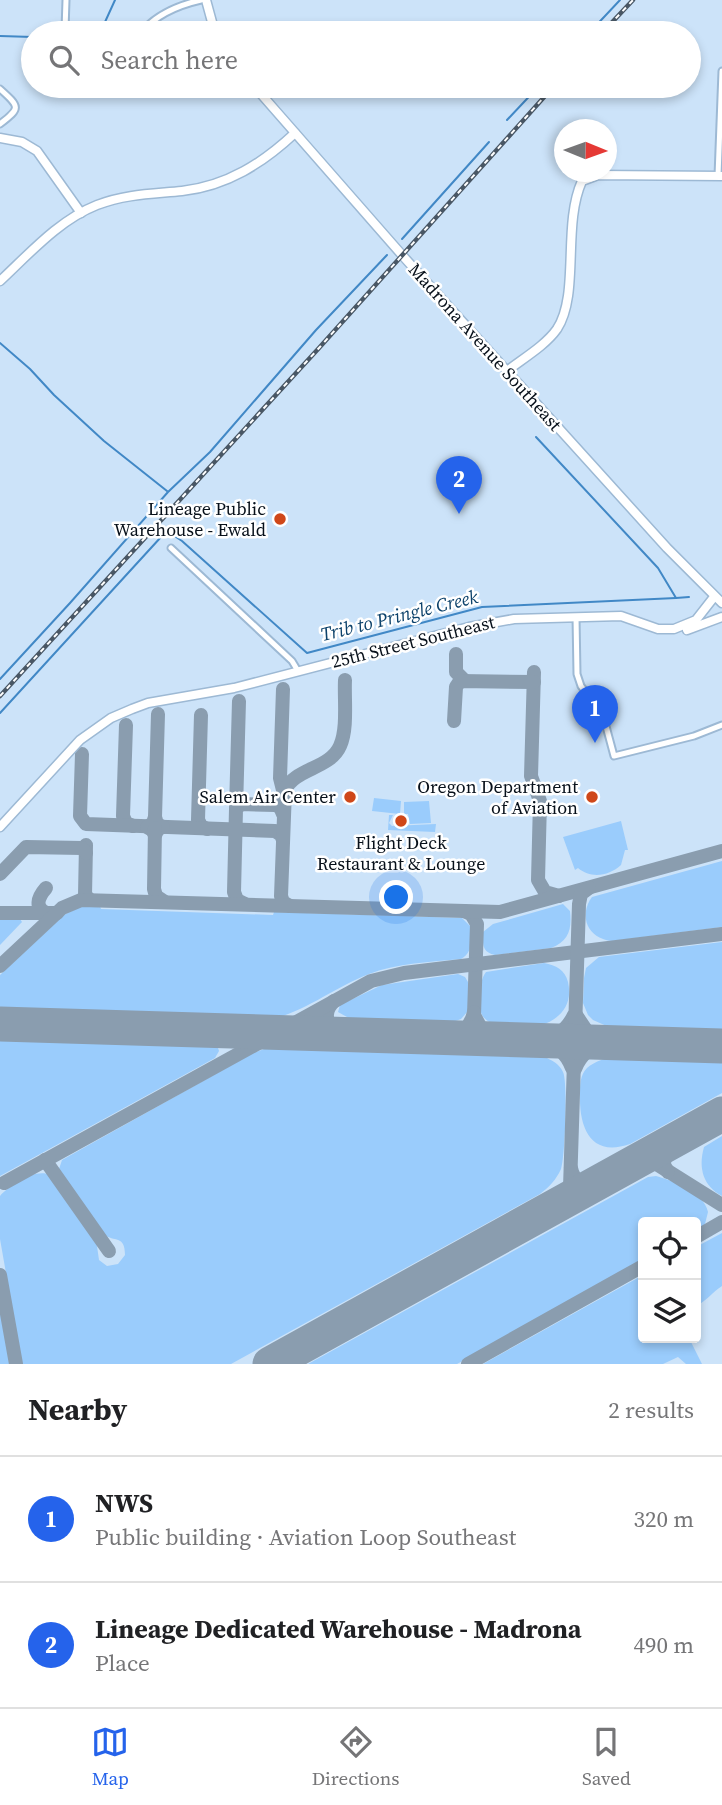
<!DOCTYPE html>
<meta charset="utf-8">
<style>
body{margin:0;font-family:"Source Serif 4",serif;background:#f2f2f2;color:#202124}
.controls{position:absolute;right:21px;bottom:21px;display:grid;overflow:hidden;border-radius:7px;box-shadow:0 4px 10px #0003}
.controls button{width:63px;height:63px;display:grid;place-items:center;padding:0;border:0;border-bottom:2px solid #e0e0e0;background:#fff;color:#202124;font:35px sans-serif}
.compass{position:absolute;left:554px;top:119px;width:63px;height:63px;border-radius:50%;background:#fff;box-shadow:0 4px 10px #0003;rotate:91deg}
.you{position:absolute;left:397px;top:898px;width:24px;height:24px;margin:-18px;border:5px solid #fff;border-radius:50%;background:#1a73e8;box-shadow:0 0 0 10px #1a73e833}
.badge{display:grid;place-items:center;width:46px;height:46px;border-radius:50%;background:#2563eb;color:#fff;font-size:23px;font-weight:700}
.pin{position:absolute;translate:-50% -58px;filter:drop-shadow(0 2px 4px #0008)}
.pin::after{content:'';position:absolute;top:37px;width:24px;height:21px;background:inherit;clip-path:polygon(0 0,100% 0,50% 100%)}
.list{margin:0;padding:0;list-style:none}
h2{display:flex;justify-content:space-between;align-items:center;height:91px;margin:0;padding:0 28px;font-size:30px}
h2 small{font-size:23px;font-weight:400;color:#757577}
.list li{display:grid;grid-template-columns:46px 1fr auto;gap:21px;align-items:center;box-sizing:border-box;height:126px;padding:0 28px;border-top:2px solid #e0e0e0}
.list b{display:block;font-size:26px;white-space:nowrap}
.list p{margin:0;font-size:23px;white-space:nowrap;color:#757577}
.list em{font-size:23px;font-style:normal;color:#757577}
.icon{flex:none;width:38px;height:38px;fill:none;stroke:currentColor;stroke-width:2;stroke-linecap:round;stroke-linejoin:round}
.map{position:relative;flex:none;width:722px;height:1364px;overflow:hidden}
.search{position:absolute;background:#fff;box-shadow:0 4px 10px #0003;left:21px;right:21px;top:21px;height:77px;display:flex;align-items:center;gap:18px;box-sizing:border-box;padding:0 24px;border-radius:38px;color:#757577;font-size:26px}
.sheet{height:343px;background:#fff}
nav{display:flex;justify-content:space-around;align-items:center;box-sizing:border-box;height:98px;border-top:2px solid #e0e0e0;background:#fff;font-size:19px;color:#757577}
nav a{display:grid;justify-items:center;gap:4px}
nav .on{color:#2563eb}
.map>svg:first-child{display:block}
.green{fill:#9accfc}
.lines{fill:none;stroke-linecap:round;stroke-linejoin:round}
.stream{stroke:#4188c6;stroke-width:2}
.taxiway{stroke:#8a9daf;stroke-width:14}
.runway{stroke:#8a9daf;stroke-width:35}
.street-casing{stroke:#9db9d4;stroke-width:9}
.secondary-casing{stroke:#9db9d4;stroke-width:11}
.street{stroke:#fff;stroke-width:5}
.secondary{stroke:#fff;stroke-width:8}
.rail-casing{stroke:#495765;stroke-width:4.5}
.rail{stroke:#fff;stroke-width:2;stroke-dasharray:5;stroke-linecap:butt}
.poi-dot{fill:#cf4719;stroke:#fff;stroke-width:2.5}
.labels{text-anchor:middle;stroke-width:5;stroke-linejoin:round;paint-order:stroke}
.street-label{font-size:18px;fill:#07101a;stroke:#fff}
.poi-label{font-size:18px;fill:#07101a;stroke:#fff;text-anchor:end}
.water-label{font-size:19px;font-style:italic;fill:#0b416a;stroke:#fff}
</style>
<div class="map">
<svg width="722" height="1364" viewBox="0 0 722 1364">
<rect width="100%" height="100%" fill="#cce3f9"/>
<!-- green -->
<g class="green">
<path d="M 374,798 L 401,801 L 400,814 L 372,811 Z"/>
<path d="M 429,801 L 431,823 L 410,824 L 408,814 L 404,814 L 404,802 Z"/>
<path d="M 389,815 L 393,815 L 389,823 L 392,826 L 436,824 L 435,832 L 388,830 Z"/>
<path d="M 621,821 L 628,850 L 625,850 L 621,865 C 609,876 591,879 578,868 L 575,870 L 563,837 Z"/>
<path d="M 722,861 L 722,927 L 612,941 C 588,939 578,916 592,897 Z"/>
<path d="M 563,904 L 570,911 C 572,929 569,941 551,948 L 495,955 C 481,952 483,943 483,932 L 493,924 Z"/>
<path d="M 81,906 L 100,906 L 101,909 L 273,915 L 274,912 L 462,918 L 470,926 C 472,938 473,953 461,959 C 431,962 397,963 369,974 C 333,988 307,1011 269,1020 L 0,1012 L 0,975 L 64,915 Z"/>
<path d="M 0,916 L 18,916 L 22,922 L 0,945 Z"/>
<path d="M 722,942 L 722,1034 L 618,1031 L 593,1020 L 588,1015 L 583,1003 L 584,978 L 586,968 L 599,957 Z"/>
<path d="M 544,963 C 556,965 565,970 568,982 C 580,1035 495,1038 482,1015 C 479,1009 481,999 481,993 C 481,985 481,979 486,972 Z"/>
<path d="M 458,974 L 465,977 L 468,982 L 468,1011 L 461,1019 L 444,1025 L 356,1022 L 338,1012 L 340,1005 L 382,985 Z"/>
<path d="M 0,1036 L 212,1042 L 217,1045 L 219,1051 L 215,1058 L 0,1176 Z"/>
<path d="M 278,1044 L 532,1052 C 543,1057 558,1060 563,1072 C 568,1082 565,1158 561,1169 C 556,1180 549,1187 540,1194 L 231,1364 L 22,1364 L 0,1239 L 0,1196 C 10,1185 35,1168 50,1175 L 96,1239 L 99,1260 L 107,1266 L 118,1264 L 125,1255 C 125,1234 114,1243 104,1234 C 92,1224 71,1190 61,1175 L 59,1169 L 62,1160 L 253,1053 Z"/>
<path d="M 617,1055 L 722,1058 L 722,1093 L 630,1144 C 590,1158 579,1127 580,1094 C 580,1085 580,1075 587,1068 C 595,1061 607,1058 617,1055 Z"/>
<path d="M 722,1136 L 722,1196 C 703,1186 698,1168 704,1147 Z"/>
<path d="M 656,1176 C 674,1181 704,1192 708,1212 L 705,1224 L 696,1231 L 696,1222 L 643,1222 L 643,1261 L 457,1364 L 308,1364 L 648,1177 Z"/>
<path d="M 722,1233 L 722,1286 C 712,1292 707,1301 696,1306 L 696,1247 Z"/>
<path d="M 643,1275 L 643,1338 L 689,1338 L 702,1364 L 686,1364 L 678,1357 L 663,1364 L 483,1364 Z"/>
<path d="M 0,1309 L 10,1364 L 0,1364 Z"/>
</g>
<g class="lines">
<!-- stream -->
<g class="stream">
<path d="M 100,33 L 115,0"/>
<path d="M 589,33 L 620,0"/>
<path d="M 0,36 L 33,37"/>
<path d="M 507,120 L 539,86"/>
<path d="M 402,239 L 489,142"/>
<path d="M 0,343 L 30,369 L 54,395 L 104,441 L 167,491"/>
<path d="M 536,437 L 658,568 L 676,598 L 689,597"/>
<path d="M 0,679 L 70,603 L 168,492 L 210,452 L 316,330 L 387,255"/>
<path d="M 0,713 L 161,537 L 173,535 L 182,541 L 307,653 L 482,607 L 676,598"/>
</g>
<!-- taxiway -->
<g class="taxiway">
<path d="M 456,654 L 456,672 L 464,680"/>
<path d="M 534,672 L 531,776 L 540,801 L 538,880 L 545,892 L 559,896"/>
<path d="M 283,689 L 280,778 L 284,794"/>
<path d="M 201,715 L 198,820 L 201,826 L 207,829"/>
<path d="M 454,721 L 456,687 L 460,681 L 534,682"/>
<path d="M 126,725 L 123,816 L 126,823 L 133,826"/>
<path d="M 82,754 L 80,816 L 86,824 L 275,831 L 281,835 L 283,840"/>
<path d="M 236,809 L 239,701"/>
<path d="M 155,817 L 153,823 L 147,827 L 152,830 L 155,835 L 158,829 L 163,827 L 157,824 L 155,817 L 158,714"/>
<path d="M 155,828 L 154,889 L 156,896 L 165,902"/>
<path d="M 86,845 L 85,895 L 90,900"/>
<path d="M 0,874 L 26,847 L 82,848 L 86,853"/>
<path d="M 46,888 C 38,897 33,909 49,914"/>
<path d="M 245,904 L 237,900 L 234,892 L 236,809 L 241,804 L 275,805 L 280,807 L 283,814"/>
<path d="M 290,906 L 283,902 L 281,896 L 285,790 C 295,768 330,769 340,746 C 348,728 344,700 345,680"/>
<path d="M 464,911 L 471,914 L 477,924 L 474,1015 L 483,1032 L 500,1039"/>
<path d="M 0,913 L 57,913"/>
<path d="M 0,966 L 62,908 L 81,900 L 500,912 L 722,851"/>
<path d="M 334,1001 C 319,1016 330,1031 347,1034"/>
<path d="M 576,1015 L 588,1033 L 611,1043"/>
<path d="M 444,1037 C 461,1035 470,1029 474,1012"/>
<path d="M 533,1040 C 552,1038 565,1034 574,1015"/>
<path d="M 538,1041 C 555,1043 566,1052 572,1068"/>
<path d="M 575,1069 C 581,1053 592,1045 609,1043"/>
<path d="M 45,1160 L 109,1251"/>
<path d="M 634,1163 L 644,1161 L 655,1163 L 722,1205"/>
<path d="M 571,1168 C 574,1183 585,1186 599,1182"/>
<path d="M 668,1172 L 664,1165 L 665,1150 L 675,1140"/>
<path d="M 4,1183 L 371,981 L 404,973 L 722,934"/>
<path d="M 555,1207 L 563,1201 L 570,1188 L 579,904 L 581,894 L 589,888"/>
<path d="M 696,1237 L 722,1222"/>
<path d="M 0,1275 L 16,1364"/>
<path d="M 468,1364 L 643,1266"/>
</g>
<!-- runway -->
<g class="runway">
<path d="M 0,1024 L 722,1046"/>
<path d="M 270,1364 L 722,1114"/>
</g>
<defs>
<g id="street">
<path d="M 65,30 L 66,0"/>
<path d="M 141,33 C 156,14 179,5 201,0"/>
<path d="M 0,89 C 20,107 21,108 0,124"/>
<path d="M 718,176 L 722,71"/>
<path d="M 171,548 L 292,661 L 298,671"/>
<path d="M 576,617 L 577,674 L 581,686 L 603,715 L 614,756 L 694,736 L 722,725"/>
</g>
<g id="secondary">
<path d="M 206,0 L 215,33"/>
<path d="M 254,86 L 402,255 L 667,548 L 722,603"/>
<path d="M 0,138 L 22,142 L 37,151 L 81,213"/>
<path d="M 0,281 C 30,253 59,220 97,205 C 126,194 152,194 182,191 C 227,186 263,163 295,133"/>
<path d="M 507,371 C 522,359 545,346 557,329 C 580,294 562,225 582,181 L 598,175 L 722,176"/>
<path d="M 687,630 L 722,617"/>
<path d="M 0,827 L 80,740 L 111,718 L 132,709 L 148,703 L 234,688 L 469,627 L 514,619 L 621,616 L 658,629 L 674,629 L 696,620 L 714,597"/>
</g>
</defs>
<!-- street casing -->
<use href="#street" class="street-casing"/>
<!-- secondary casing -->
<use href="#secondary" class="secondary-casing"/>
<!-- street -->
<use href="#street" class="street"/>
<!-- secondary -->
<use href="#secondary" class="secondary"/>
<defs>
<g id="rail">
<path d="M 602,33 L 633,0"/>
<path d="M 0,696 L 319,348 L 554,86"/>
</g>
</defs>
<!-- rail casing -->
<use href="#rail" class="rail-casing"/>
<!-- rail -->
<use href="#rail" class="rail"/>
</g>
<!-- markers -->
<g class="poi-dot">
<circle cx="280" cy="519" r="7"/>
<circle cx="350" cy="797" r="7"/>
<circle cx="592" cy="797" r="7"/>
<circle cx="401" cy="821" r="7"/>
</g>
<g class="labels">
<!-- street labels -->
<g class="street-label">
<text transform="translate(485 347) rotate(48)" y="6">Madrona Avenue Southeast</text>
<text transform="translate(413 642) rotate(-14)" y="6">25th Street Southeast</text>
</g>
<!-- poi labels -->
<g class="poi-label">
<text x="266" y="515">Lineage Public<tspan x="266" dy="21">Warehouse - Ewald</tspan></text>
<text x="578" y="793">Oregon Department<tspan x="578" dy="21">of Aviation</tspan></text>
<text x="336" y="803">Salem Air Center</text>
<text x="401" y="849" text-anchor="middle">Flight Deck<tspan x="401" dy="21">Restaurant &amp; Lounge</tspan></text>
</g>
<!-- water labels -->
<g class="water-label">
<text transform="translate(399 615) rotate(-14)" y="7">Trib to Pringle Creek</text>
</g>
</g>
</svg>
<div class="controls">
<button><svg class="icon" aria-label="locate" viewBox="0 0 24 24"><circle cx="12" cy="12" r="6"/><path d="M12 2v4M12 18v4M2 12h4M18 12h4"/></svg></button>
<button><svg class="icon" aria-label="layers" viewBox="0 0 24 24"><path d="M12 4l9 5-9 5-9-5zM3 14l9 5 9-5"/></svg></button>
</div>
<svg class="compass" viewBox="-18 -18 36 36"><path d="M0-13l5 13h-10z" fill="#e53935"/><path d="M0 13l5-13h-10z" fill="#757577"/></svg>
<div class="you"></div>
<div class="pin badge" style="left:595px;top:743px">1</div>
<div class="pin badge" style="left:459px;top:514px">2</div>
<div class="search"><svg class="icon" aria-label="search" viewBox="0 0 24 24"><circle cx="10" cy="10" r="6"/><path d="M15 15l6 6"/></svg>Search here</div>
</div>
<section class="sheet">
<h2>Nearby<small>2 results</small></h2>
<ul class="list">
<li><span class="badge">1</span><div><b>NWS</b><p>Public building · Aviation Loop Southeast</p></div><em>320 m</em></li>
<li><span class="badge">2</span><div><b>Lineage Dedicated Warehouse - Madrona</b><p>Place</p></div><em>490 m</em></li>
</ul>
</section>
<nav>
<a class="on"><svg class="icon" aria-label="map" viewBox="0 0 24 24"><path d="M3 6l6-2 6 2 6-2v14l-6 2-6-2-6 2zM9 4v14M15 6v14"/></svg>Map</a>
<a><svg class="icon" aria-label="directions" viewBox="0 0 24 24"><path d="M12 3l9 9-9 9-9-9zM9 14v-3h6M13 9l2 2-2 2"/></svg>Directions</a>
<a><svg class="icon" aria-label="saved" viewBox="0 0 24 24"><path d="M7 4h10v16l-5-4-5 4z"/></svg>Saved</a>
</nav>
